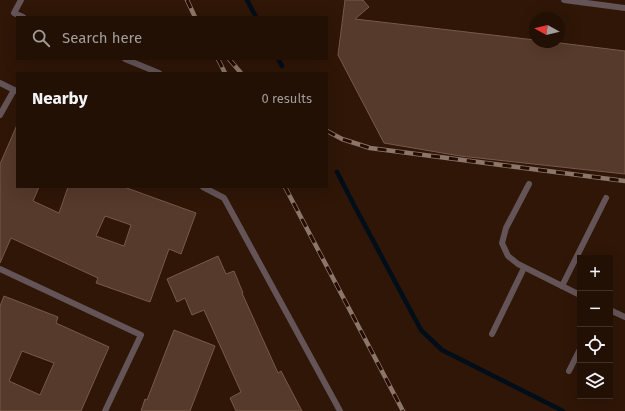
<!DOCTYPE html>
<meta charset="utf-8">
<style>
body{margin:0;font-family:"Fira Sans",sans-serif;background:#2b190f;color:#f1f3f6}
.controls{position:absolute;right:12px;bottom:12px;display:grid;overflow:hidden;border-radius:0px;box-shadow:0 4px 16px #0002}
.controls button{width:36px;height:36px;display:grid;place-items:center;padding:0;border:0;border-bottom:1px solid #403027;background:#231005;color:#f1f3f6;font:20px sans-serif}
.compass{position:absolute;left:529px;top:12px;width:36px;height:36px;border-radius:50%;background:#231005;box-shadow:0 4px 16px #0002;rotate:278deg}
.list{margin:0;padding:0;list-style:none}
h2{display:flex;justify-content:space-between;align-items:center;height:52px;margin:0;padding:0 16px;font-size:17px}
h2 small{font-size:13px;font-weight:400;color:#a39d9a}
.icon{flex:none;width:22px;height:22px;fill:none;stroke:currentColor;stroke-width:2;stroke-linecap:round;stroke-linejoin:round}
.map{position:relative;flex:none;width:625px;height:411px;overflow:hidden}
.search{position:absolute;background:#231005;box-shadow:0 4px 16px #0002;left:16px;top:16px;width:312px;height:44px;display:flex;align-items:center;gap:10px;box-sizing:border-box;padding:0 14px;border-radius:0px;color:#a39d9a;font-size:15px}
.panel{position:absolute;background:#231005;box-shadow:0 4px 16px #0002;left:16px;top:72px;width:312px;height:116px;border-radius:0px}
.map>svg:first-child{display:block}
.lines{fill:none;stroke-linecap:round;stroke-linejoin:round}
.stream{stroke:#000e1a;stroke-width:4.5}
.building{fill:#563a2b;stroke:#795949;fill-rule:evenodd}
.lane{stroke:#645457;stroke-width:6}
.rail-casing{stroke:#8c766a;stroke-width:4.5}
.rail{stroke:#250c01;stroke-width:3;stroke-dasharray:9;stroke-linecap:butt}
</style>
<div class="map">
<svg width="625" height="411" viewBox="0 0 625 411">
<rect width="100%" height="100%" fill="#2f1607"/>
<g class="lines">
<!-- stream -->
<g class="stream">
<path d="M 247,0 L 256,17"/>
<path d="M 278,59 L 282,66"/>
<path d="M 337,172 L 354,205 L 421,330 L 442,350 L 563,411"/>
</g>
</g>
<!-- building -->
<g class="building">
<path d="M 345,0 L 363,0 L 369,7 L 355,19 L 535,40 L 535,42 L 552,42 L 625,51 L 625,174 L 460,156 L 384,143 L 338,55 Z"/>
<path d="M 17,125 L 17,187 L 39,187 L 33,201 L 59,213 L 68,187 L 124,187 L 196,213 L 181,254 L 169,249 L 150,302 L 96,283 L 98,278 L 11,238 L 0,263 L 0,164 ZM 105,216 L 131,225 L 124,246 L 96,236 Z"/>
<path d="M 218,256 L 226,274 L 234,271 L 243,293 L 242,293 L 278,373 L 281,371 L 302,411 L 236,411 L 230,398 L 241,392 L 204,310 L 192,315 L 185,298 L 177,302 L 167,279 Z"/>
<path d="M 4,296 L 58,317 L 56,323 L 109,347 L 81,411 L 0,411 L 0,306 ZM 22,351 L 54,363 L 40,395 L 9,381 Z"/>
<path d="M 174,330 L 215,346 L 190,411 L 141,411 L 145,399 L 147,400 Z"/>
</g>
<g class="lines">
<!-- lane -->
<g class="lane">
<path d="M 21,0 L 14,13 L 23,17"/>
<path d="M 564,0 L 625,8"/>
<path d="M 125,59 L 159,73"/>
<path d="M 0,83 L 16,91"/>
<path d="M 0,115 L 14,90"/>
<path d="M 529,184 L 506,228 L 502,243 L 508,256 L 518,264 L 580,295"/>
<path d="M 203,187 L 224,198 L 340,411"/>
<path d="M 0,269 L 141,335 L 105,411"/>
<path d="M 562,286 L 606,198"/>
<path d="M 610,310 L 625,317"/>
<path d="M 492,334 L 524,268"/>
<path d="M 569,371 L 580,349"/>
</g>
<defs>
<g id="rail">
<path d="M 187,0 L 195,17"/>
<path d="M 218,59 L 225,73"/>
<path d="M 229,59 L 241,73"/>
<path d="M 327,131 L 342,139 L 370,148 L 625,181"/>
<path d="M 285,187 L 403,411"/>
</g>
</defs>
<!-- rail casing -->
<use href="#rail" class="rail-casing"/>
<!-- rail -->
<use href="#rail" class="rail"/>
</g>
</svg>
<div class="controls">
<button>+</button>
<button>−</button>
<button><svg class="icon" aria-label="locate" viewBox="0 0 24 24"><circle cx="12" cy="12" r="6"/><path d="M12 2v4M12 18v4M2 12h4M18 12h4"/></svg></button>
<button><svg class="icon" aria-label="layers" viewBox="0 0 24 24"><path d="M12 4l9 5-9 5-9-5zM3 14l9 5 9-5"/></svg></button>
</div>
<svg class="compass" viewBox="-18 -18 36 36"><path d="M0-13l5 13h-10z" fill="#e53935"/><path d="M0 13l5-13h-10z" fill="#a39d9a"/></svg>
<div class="search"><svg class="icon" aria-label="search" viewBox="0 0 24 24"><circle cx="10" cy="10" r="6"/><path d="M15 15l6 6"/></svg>Search here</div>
<section class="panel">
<h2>Nearby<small>0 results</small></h2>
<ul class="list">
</ul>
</section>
</div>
